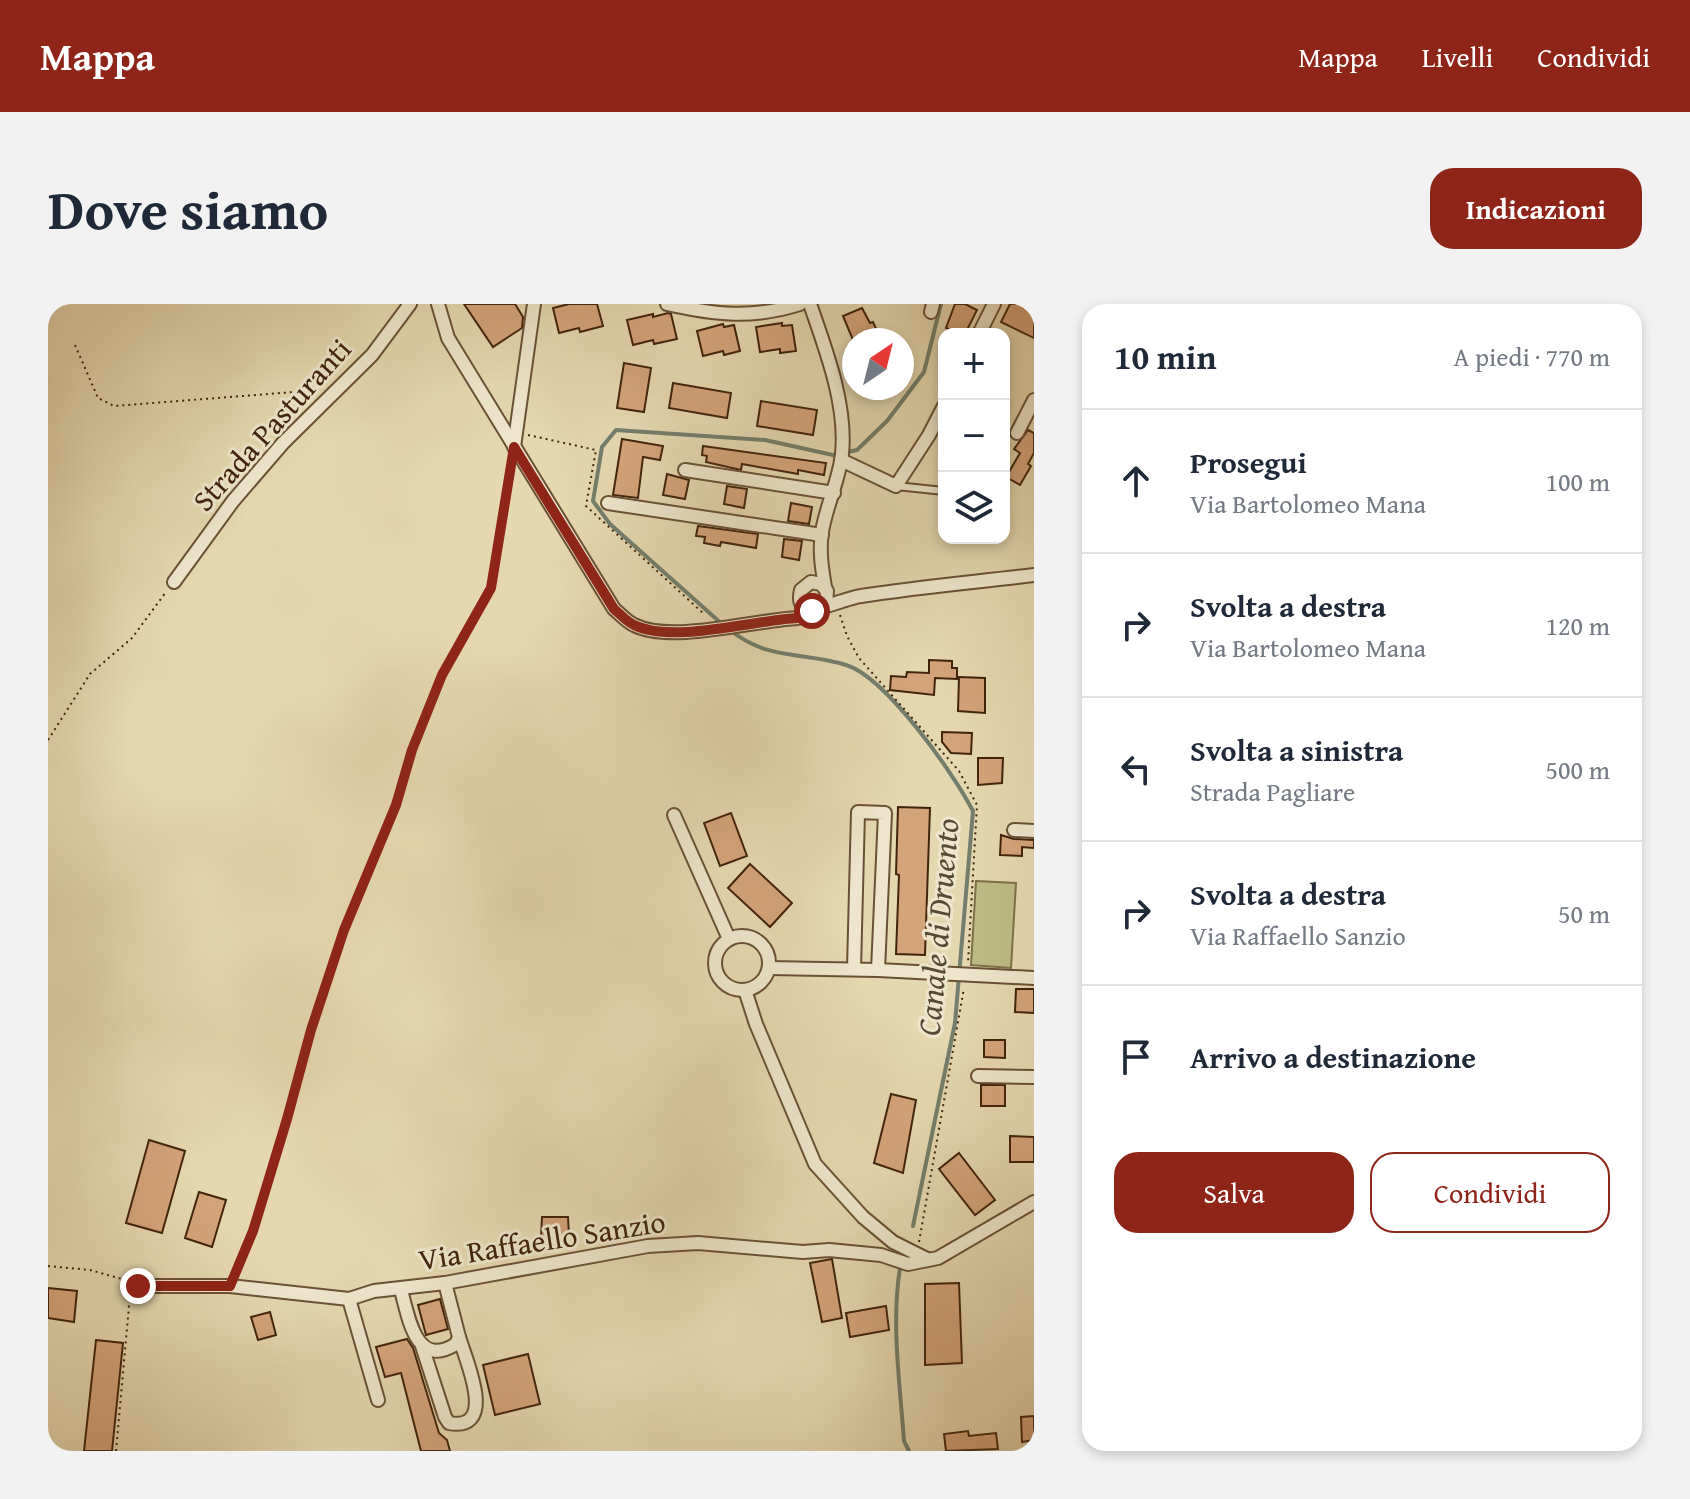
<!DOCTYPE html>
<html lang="it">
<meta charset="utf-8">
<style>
body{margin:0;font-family:"Gentium Book Plus",serif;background:#f2f2f3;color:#1f2937}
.controls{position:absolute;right:24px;top:24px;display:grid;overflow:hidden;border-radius:16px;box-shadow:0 4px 12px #0003}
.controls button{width:72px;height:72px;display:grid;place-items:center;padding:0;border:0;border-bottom:2px solid #e0e1e3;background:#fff;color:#1f2937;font:40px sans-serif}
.compass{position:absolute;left:794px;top:24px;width:72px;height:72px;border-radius:50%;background:#fff;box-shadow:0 4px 12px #0003;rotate:35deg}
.stop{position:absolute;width:24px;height:24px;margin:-18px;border:6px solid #8f2418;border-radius:50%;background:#fff}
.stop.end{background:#8f2418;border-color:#fff;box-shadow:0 2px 8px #0008}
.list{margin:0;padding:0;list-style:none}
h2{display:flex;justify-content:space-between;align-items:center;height:104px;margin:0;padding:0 32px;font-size:34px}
h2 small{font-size:26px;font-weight:400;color:#747a83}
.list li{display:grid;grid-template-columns:52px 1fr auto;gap:24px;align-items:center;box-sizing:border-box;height:144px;padding:0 32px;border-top:2px solid #e0e1e3}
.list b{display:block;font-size:30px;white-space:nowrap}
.list p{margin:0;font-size:26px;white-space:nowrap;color:#747a83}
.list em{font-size:26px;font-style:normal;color:#747a83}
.actions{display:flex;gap:16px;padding:24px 32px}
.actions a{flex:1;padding:18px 0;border:2px solid #8f2418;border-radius:24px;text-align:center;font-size:28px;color:#8f2418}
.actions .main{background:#8f2418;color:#fff}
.icon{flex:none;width:44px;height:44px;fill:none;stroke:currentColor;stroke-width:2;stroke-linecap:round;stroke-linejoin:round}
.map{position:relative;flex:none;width:986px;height:1147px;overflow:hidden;border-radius:24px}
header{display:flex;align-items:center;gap:48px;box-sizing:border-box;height:112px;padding:0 40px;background:#8f2418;color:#fff}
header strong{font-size:38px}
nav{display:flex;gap:44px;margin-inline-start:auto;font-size:28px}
.intro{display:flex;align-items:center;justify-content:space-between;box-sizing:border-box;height:192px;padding:0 48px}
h1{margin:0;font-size:56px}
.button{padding:20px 36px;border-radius:24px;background:#8f2418;color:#fff;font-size:28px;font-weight:700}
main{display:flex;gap:48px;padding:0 48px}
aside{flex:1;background:#fff;border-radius:24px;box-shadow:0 4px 12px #0003}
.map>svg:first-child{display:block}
.green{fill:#bdbc86;stroke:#7f704a;stroke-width:2}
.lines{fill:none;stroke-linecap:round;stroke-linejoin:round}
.stream{stroke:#747e6c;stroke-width:4}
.building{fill:#d3a37a;stroke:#41240d;stroke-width:2}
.lane-casing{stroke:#6a5136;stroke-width:10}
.street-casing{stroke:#6a5136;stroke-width:16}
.path{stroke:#41240d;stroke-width:2;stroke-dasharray:2 4;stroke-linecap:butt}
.lane{stroke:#eee5cc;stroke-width:6}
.street{stroke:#eee5cc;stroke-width:12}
.route{stroke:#8f2418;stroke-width:10}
.labels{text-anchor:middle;stroke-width:6;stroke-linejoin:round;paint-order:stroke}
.street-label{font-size:30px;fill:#41240d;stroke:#eee5cc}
.water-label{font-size:32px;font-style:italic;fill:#564a35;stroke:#eee5cc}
</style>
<header>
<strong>Mappa</strong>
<nav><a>Mappa</a><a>Livelli</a><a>Condividi</a></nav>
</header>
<div class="intro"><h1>Dove siamo</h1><a class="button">Indicazioni</a></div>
<main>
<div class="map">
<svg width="986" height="1147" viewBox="0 0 986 1147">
<rect width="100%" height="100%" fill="#e5d7b0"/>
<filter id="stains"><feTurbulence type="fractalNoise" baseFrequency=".0025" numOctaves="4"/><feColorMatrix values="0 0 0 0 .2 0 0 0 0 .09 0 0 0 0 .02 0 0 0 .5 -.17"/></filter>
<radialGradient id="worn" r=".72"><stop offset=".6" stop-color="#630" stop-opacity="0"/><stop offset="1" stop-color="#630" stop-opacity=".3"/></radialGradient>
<!-- green -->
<path class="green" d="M 928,577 L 968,579 L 963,664 L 923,661 Z"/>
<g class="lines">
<!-- stream -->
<g class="stream">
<path d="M 675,321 L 562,220 L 545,197 L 554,143 L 568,126 L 717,136 L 785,151 L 809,146 L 839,117 L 876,68 L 893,0"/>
<path d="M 682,326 C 722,358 756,347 798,361 C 838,373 906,470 925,507 L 907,719 L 865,922"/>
<path d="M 852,964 C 843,1020 852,1080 856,1137 L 861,1147"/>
</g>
</g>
<!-- building -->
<g class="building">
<path d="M 416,0 L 467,0 L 475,13 L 474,24 L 445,43 Z"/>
<path d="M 521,0 L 549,0 L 555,22 L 532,28 L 531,24 L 511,29 L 505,4 Z"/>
<path d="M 907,0 L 917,0 L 929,6 L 917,30 L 911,30 L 898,24 Z"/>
<path d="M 962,0 L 986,0 L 986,34 L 953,18 Z"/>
<path d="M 814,4 L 822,19 L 825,18 L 830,29 L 815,36 L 805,36 L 795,12 Z"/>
<path d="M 620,9 L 623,10 L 629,35 L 606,40 L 605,36 L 585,41 L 579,16 L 605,10 L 605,13 Z"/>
<path d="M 734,19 L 734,22 L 744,21 L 748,47 L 732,49 L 732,45 L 712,48 L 708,23 Z"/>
<path d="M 675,20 L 676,23 L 686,21 L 692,47 L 676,51 L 675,47 L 655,52 L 649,27 Z"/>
<path d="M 576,59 L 603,64 L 596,108 L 569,104 Z"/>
<path d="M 625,79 L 683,89 L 679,114 L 621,104 Z"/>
<path d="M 713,97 L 769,106 L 765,131 L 709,122 Z"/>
<path d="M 980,126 L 986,129 L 986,149 L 980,160 L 983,162 L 972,181 L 958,173 L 972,149 L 966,145 Z"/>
<path d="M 574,135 L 615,142 L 612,156 L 595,153 L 590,194 L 565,191 Z"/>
<path d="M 655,142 L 778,159 L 776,171 L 750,166 L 750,170 L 694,160 L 693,166 L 658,158 L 659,152 L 654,151 Z"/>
<path d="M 619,170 L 641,176 L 637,195 L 615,191 Z"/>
<path d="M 679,182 L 699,185 L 696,204 L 676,200 Z"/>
<path d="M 743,199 L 764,203 L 761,220 L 740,217 Z"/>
<path d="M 650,222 L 710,230 L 708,244 L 673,238 L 672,242 L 656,239 L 657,233 L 648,232 Z"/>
<path d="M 736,235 L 754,237 L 751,256 L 734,253 Z"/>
<path d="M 881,356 L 904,357 L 904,364 L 909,364 L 909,375 L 887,374 L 886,391 L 842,386 L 843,372 L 858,373 L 859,368 L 881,369 Z"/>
<path d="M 911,373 L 937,374 L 937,409 L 910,407 Z"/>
<path d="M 894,428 L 924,429 L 923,450 L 903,449 L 894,438 Z"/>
<path d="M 930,454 L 955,454 L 954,479 L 930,481 Z"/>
<path d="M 850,503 L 882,504 L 877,651 L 848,650 L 851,571 L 848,570 Z"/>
<path d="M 683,509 L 699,552 L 672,562 L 656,519 Z"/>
<path d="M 953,531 L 966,535 L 986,536 L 986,544 L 974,543 L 974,552 L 952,551 Z"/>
<path d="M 702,560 L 744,599 L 722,623 L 680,584 Z"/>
<path d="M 968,685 L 986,685 L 986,709 L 967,708 Z"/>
<path d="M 936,736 L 957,736 L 957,754 L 936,753 Z"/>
<rect x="933" y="781" width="24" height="21"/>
<path d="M 843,790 L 868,796 L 855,869 L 826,859 Z"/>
<path d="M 962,832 L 986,833 L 986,858 L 962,858 Z"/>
<path d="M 101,836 L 137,847 L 114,929 L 78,919 Z"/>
<path d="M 911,849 L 947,896 L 927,911 L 891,865 Z"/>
<path d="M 151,888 L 178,896 L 164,943 L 137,934 Z"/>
<path d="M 494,913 L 520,913 L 521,932 L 493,934 Z"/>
<path d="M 784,955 L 794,1014 L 774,1018 L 762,959 Z"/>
<path d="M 911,979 L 914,1059 L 877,1061 L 877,980 Z"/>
<path d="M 0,984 L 29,987 L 26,1018 L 0,1014 Z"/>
<path d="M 392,995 L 400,1025 L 378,1031 L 370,1001 Z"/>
<path d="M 838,1002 L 841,1026 L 802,1033 L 798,1009 Z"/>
<path d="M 222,1008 L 228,1031 L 210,1036 L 203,1013 Z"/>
<path d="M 359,1035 L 365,1044 L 391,1129 L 399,1136 L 402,1147 L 373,1147 L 353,1069 L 337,1073 L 328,1043 Z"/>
<path d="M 48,1036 L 75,1039 L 64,1147 L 36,1147 Z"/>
<path d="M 480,1050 L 492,1100 L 447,1111 L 435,1061 Z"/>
<path d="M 986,1112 L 986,1136 L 974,1138 L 973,1113 Z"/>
<path d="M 920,1127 L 921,1132 L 948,1129 L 950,1145 L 898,1147 L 896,1130 Z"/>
</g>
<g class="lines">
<defs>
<path id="lane" d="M 848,182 L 896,187"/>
<g id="street">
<path d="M 390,0 L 400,34 L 566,305 C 572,310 579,318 586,321 C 624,340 706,316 750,314 L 761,306"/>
<path d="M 619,0 C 667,11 705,15 752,0"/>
<path d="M 762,0 C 778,46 799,101 794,150 C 791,177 778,202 774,228 C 771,247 774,265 777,283"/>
<path d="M 883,8 L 885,0"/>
<path d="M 931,30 L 946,0"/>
<path d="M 969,129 L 986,96"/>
<path d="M 466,143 L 486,0"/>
<path d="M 793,156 L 848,182 L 881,131 L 896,102"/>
<path d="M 637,166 L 786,189"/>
<path d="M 560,199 L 774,231"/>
<path d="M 126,278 L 185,197 L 235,139 L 324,51 L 362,0"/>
<path d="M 778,300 L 779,287 L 773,280 L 763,278 L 753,286 C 751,294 751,303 761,306 C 766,308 802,293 813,292 C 870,283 928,278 986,271"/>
<path d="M 626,511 L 681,635"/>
<path d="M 966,526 L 986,527"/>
<circle cx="694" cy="659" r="27"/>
<path d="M 721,664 L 830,666 L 986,674"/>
<path d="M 806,665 L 810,508 L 837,509 L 830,666"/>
<path d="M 697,686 L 708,720 L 767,860 L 815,913 L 845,938 L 879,955"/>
<path d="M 930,772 L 986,773"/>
<path d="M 90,982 L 182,982 L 301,995 L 326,987 L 397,979 L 600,942 L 650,939 L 755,948 L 781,946 L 833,951 L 860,960 L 890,954 L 986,898"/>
<path d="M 353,986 C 361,1015 368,1065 408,1040 L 411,1033 L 397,979"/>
<path d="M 301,995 L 330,1096"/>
<path d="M 374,1042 L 397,1113 L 401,1119 C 451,1128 417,1054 411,1033"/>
</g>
</defs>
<!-- lane casing -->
<use href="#lane" class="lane-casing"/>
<!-- street casing -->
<use href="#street" class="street-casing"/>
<!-- path -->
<g class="path">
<path d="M 27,41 L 50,94 L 66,102 L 272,86"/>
<path d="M 480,131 L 548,146 L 538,202 L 656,310"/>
<path d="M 792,311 L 799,332 L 811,354 L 911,467 L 929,501 L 920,658"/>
<path d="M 0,436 L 42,370 L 84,334 L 118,288"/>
<path d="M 871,938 L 916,684"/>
<path d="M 0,962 L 42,966 L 81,977"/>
<path d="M 187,971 L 205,927 L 263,726 L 296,626 L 348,501 L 364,446 L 394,371 L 443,284 L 464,160"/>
<path d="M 68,1147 L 81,1002 L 85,994"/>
</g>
<!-- lane -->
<use href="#lane" class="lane"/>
<!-- street -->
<use href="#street" class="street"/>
</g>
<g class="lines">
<!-- route -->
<path class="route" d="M 90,982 L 182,982 L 205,927 L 239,815 L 263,726 L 296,626 L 348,501 L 364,446 L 394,371 L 443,284 L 466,143 L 566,305 C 572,310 579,318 586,321 C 624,340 706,316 750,314 L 761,306 L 764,307"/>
</g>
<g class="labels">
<!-- street labels -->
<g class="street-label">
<text transform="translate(224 121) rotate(-48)" y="10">Strada Pasturanti</text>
<text transform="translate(494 937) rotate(-9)" y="10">Via Raffaello Sanzio</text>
</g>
<!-- water labels -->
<g class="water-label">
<text transform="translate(890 623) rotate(-85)" y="11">Canale di Druento</text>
</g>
</g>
<rect width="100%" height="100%" filter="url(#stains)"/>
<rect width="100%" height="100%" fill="url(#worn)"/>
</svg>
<div class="controls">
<button>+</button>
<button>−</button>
<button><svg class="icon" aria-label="layers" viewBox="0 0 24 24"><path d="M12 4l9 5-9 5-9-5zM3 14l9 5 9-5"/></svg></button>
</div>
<svg class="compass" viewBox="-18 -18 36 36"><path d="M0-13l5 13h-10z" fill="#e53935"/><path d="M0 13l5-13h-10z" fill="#747a83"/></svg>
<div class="stop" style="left:764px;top:307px"></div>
<div class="stop end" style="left:90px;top:982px"></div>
</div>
<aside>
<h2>10 min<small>A piedi · 770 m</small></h2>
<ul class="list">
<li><svg class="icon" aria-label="ahead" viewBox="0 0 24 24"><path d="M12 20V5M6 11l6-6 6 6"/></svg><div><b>Prosegui</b><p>Via Bartolomeo Mana</p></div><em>100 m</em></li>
<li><svg class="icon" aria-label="right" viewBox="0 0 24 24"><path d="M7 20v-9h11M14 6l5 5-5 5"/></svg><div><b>Svolta a destra</b><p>Via Bartolomeo Mana</p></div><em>120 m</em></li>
<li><svg class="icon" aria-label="left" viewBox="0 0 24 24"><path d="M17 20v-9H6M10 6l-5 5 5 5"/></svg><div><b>Svolta a sinistra</b><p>Strada Pagliare</p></div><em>500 m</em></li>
<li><svg class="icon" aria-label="right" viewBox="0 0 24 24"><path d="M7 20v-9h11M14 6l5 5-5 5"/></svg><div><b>Svolta a destra</b><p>Via Raffaello Sanzio</p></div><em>50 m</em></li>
<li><svg class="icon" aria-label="arrive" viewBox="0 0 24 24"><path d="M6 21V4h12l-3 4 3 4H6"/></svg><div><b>Arrivo a destinazione</b></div></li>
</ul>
<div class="actions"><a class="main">Salva</a><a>Condividi</a></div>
</aside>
</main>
